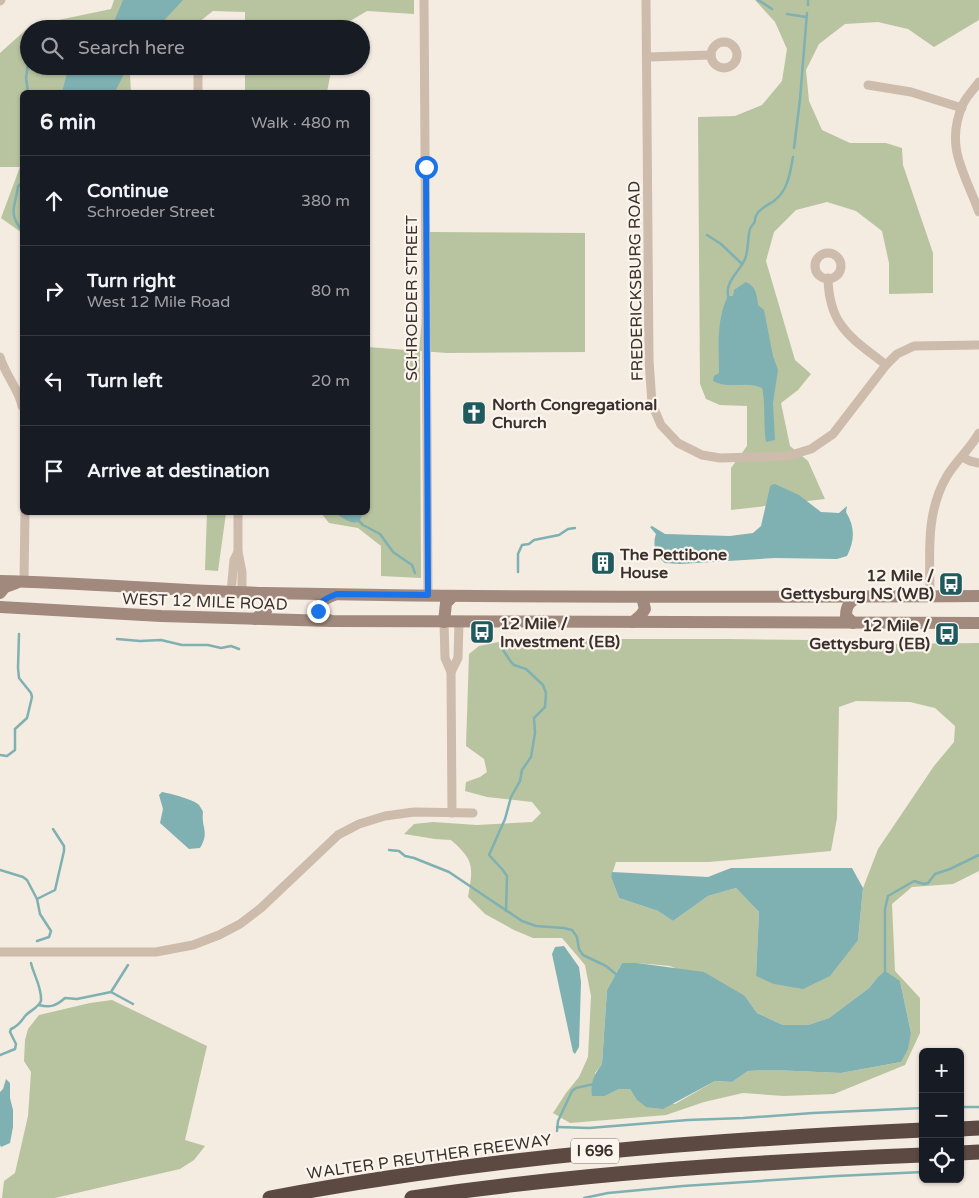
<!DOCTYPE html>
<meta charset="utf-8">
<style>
body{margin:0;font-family:"Varela Round",sans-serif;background:#20242c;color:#f1f3f6}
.controls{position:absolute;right:15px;bottom:15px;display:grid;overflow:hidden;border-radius:8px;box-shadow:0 1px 4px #0004}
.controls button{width:45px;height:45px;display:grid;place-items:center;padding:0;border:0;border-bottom:1px solid #363941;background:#171b24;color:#f1f3f6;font:25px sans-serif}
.stop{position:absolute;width:15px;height:15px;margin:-11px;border:4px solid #1a73e8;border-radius:50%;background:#fff}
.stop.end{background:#1a73e8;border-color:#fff;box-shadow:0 1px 5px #0008}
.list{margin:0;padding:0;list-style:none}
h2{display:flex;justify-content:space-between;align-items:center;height:65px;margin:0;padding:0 20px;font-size:21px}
h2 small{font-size:16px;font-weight:400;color:#9ea1a6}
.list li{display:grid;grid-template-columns:32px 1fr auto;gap:15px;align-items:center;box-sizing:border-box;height:90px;padding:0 20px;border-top:1px solid #363941}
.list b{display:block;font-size:19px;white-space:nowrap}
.list p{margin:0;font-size:16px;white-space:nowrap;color:#9ea1a6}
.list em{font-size:16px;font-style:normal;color:#9ea1a6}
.icon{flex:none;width:28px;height:28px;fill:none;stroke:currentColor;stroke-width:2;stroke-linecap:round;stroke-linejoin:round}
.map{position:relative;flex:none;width:979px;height:1198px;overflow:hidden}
.search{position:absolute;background:#171b24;box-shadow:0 1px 4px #0004;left:20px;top:20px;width:350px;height:55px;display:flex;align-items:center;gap:12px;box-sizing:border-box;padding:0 18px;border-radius:28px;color:#9ea1a6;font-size:19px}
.panel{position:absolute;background:#171b24;box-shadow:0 1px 4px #0004;left:20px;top:90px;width:350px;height:425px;border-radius:8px}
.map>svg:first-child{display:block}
.green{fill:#b8c4a0;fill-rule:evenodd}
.water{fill:#7fb0b2}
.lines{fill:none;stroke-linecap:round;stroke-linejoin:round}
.stream{stroke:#7fb0b2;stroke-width:2.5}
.street{stroke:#cdbbac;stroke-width:9}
.secondary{stroke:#a18a7d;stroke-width:12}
.highway{stroke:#5c4a42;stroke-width:15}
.route{stroke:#1a73e8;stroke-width:6}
.labels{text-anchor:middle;stroke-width:4.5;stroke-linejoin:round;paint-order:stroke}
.shield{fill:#fbf5ee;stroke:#756b66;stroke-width:1}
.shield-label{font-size:15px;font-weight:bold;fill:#3b302b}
.street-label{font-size:16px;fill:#3b302b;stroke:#fbf5ee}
.poi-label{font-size:16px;font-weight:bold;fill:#3b302b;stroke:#fbf5ee;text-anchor:start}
</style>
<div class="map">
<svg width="979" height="1198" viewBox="0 0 979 1198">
<rect width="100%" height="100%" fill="#f4ebe1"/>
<!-- green -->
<g class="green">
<path d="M 114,0 L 414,0 L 414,14 L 367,11 L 340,27 L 339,29 L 245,29 L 245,12 L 213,11 L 190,29 L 29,29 L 29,66 L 142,66 L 130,75 L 131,92 L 22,92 L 22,233 L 1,218 L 20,167 L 0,167 L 0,53 L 30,26 L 111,9 Z"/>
<path d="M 755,0 L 979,0 L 979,20 L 934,47 L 908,29 L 878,22 L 845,24 L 819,44 L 806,70 L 809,101 L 822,130 L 850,143 L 886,143 L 902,148 L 903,165 L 933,253 L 933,293 L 889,294 L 889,263 L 882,231 L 856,211 L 827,202 L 796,210 L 774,232 L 766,261 L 795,360 L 811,374 L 798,390 L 781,403 L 790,446 L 808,461 L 825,499 L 731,510 L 731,468 L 747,446 L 747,406 L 720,405 L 706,399 L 700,384 L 698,117 L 735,116 L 762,105 L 782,81 L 787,49 L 775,22 Z"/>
<path d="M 245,66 L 332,66 L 327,92 L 245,92 Z"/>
<path d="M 430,232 L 585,233 L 585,352 L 447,353 L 420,351 L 421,578 L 381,576 L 381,546 L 358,528 L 329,523 L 321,513 L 368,512 L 368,347 L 419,351 Z"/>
<path d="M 207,513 L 226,513 L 218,571 L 205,570 Z"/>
<path d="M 514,639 L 728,639 L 810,640 L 896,644 L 979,643 L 979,871 L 953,884 L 912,887 L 892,904 L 895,971 L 920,998 L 920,1033 L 905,1065 L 834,1094 L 784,1096 L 743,1093 L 704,1102 L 666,1115 L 570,1123 L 553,1113 L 566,1093 L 579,1077 L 588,1057 L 591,996 L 585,965 L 562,938 L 533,938 L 514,930 L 485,914 L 468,897 C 473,867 475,861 451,840 L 435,839 L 404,834 L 414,824 L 433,822 L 477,825 L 532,822 L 541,813 L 532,802 L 487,797 L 465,791 L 466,782 L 480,777 L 487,772 L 484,759 L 466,746 L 469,654 L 479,646 ZM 856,701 L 910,702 L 935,708 L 955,726 L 954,742 L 934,766 L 878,849 L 863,888 L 858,940 L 756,976 L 759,912 L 736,888 L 708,896 L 673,921 L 658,911 L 619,898 L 611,877 L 616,862 L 709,862 L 831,851 L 837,818 L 839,707 ZM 622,963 L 637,963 L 670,966 L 745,996 L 757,1013 L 783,1025 L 808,1025 L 829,1018 L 869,988 L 877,978 L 900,981 L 911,1033 L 901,1062 L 841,1073 L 773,1070 L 748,1071 L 732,1082 L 715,1081 L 675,1104 L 636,1099 L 630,1089 L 619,1089 L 605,1096 L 595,1073 L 602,1064 L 607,990 Z"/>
<path d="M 112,1000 L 207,1046 L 185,1140 L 205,1146 L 194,1160 L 180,1169 L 55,1198 L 2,1198 L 4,1181 L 15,1173 L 28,1116 L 31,1072 L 24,1061 L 25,1040 L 28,1029 L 39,1015 L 90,1003 Z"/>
</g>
<!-- water -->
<g class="water">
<path d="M 123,0 L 183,0 L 156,29 L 111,29 Z"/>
<path d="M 69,66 L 128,66 L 115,92 L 62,92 Z"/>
<path d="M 746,282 C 756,286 757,295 758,305 L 764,310 L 773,356 L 778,370 L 773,403 L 775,440 L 766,442 C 763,423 766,405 762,388 C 747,380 729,390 713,381 L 714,376 L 719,373 C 719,348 716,319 728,296 L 733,296 L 734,290 Z"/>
<path d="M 775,484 L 799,495 L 821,512 L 839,513 L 847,506 L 846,512 C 855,527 855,540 847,556 L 837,559 L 775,558 L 680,564 L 665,563 C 656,555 652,546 656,534 L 650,527 L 652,526 L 665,534 L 730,536 L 753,533 L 761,526 L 770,487 L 771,485 Z"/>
<path d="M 335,513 L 363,512 L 363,513 L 359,522 C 349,524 343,518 335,513 Z"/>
<path d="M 162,792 C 169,793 195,800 199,805 C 199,805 203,811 203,812 C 201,828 210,832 200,848 L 189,849 L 160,823 L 163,809 L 159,795 Z"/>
<path d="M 731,868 L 852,868 L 863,888 L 858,940 L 830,976 L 803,989 L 774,984 L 756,976 L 759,912 L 736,888 L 708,896 L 673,921 L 658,911 L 619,898 L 611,877 L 612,872 L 708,877 Z"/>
<path d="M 564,946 L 579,967 L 581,982 L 579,1047 L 575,1054 L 573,1052 L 552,954 L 555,947 Z"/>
<path d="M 622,963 L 637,963 L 704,972 L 745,996 L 757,1013 L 783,1025 L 808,1025 L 829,1018 L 869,988 L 877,978 L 885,971 L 900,981 L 911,1033 L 908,1049 L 901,1062 L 841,1073 L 773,1070 L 748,1071 L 732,1082 L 715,1081 L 663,1109 L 646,1107 L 636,1099 L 630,1089 L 619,1089 L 605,1096 L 592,1096 C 590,1083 594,1075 602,1064 L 607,990 Z"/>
<path d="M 6,1079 L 10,1083 L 10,1098 L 13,1110 L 13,1127 L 10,1143 L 1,1147 L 0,1145 L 0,1092 L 3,1089 Z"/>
</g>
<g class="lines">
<!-- stream -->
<g class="stream">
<path d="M 758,0 L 772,9"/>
<path d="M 808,5 L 808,0"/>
<path d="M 787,14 L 806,17"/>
<path d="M 28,92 L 26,78 L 29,57"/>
<path d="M 794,148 L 800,99 L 807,13"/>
<path d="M 22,183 L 18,186 C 16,205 7,213 22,230"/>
<path d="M 707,235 L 721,244 L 742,264"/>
<path d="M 729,300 C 723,282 739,273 745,259 C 749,249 747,239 750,229 C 751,226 753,225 754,223 C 756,220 754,219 756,216 C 758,209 768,205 774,201 C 788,190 790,174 793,157"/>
<path d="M 357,519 L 363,525 L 380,534 L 393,552 L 412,565 L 415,573"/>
<path d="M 518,572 L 518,554 L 522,545 L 529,544 L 534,540 L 559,535 L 568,529 L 575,528"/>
<path d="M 117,639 L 140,641 L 161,640 L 182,645 L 208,645 L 221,648 L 231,646 L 239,649"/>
<path d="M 501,642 L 503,650 L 511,662 L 514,665 L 526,669 L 543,685 L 546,693 L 545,707 L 534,718 L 535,733 L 531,757 L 522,770 L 520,781 L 511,797 L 505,819 L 489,855 L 502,869 L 507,876 L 506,911"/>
<path d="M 0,755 L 7,756 L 15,750 L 15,729 L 27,718 L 32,697 L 31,693 L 19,678 L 18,668 L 19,634"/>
<path d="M 389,850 L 399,851 L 405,856 L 414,858 L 449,872 L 522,921 L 536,926 L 564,928 L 572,930 L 577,937 L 579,949 L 583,955 L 606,966 L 617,975"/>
<path d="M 0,870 L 23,877 L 27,880 L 37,899 L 40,914 L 51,931 L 49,937 L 37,941"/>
<path d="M 37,899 L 55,890 L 64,851 L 64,846 L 53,829"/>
<path d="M 885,973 L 885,909 L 888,896 L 914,881 L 924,884 L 928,883 L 935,874 L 950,869 L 979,855"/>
<path d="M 111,992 L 133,1004"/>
<path d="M 39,1005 C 50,1008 56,1006 65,998 L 77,999 L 111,992 L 128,965"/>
<path d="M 0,1055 L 15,1049 L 16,1044 L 10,1032 L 11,1029 C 19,1026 21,1021 26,1015 C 31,1010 38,1008 41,1001 C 42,987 34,976 31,963"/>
<path d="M 960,1107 L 979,1107"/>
<path d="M 557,1127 L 589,1128 L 688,1120 L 743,1118 L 813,1113 L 923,1108"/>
<path d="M 557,1131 L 558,1121 L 572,1091 L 576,1088 L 594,1084"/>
<path d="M 584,1198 L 608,1193 L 683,1186 L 837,1176 L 923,1172"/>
</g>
<!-- street -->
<g class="street">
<path d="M 424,0 L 428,595"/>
<path d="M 646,0 L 649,360 L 652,404 L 661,425 L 678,443 L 702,455 L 720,458 L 788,456 L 811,449 L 833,434 L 886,365 L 897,354 L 914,346 L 979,345"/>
<path d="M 0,1 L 1,0"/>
<circle cx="724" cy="55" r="13"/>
<path d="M 648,57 L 711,55"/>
<path d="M 196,66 L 198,70 L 198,92"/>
<path d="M 979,82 C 974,89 967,96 963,104 C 944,147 965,173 979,212"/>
<path d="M 868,85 L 911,92 L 962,108"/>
<circle cx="828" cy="266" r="13"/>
<path d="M 828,278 C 829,327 852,338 886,365"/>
<path d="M 0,357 C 5,375 19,389 22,406"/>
<path d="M 962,457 L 970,461 L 979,463"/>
<path d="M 238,512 L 238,552 L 242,572 L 242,592"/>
<path d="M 24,581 L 25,512"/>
<path d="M 231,592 L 234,560 L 238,552"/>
<path d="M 930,596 C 930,555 925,513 947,476 C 956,461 970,449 979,433"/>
<path d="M 444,622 L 445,658 L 451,672 L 452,813"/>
<path d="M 451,672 L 458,658 L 459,622"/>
<path d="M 0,952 L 156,952 L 193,945 L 219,935 L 240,924 L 261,908 L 338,835 L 359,824 L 385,816 L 414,812 L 473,813"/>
</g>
<!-- secondary -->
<g class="secondary">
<path d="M 0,581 C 89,583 177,591 265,593 C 503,598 741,597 979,596"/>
<path d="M 0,593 L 5,587 L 16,583"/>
<path d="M 0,607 L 161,616 L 331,621 L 979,623"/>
<path d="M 255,619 L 266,611 L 268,599 L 266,593"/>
<path d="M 331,621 L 319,615 C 316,603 324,599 334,595"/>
<path d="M 444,622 L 446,603 L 453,596"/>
<path d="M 633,622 L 641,615 L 645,609 L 642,597"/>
<path d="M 853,623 L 846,616 C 846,605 850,601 860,597"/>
</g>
<!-- highway -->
<g class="highway">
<path d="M 960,1129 L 979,1128"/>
<path d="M 960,1153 L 979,1152"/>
<path d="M 270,1198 C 485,1157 704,1140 923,1130"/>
<path d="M 412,1198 C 582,1173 752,1162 923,1155"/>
</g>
</g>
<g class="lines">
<!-- route -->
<path class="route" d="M 318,611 C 320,600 327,598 337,594 L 428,595 L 426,167"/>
</g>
<!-- icons -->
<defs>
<symbol id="church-square" viewBox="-11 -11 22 22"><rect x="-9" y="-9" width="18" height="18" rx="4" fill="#1f5a5e" stroke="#fbf5ee"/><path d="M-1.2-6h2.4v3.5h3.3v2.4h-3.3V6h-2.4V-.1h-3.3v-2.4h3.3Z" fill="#fff"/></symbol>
<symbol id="building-square" viewBox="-11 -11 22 22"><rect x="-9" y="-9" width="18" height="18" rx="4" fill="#1f5a5e" stroke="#fbf5ee"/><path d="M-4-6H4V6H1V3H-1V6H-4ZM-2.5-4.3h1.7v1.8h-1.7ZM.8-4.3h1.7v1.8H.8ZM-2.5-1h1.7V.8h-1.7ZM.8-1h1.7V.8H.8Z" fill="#fff"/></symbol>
<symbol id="bus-square" viewBox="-11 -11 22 22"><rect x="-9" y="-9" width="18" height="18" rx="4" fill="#1f5a5e" stroke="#fbf5ee"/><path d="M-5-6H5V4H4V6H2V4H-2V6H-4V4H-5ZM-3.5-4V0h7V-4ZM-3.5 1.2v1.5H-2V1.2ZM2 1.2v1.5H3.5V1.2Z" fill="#fff"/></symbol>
</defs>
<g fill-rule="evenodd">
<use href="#church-square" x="460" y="399" width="28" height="28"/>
<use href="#building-square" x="589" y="549" width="28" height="28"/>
<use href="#bus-square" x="937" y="570" width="28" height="28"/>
<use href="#bus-square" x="468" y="618" width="28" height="28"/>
<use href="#bus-square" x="933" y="620" width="28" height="28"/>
</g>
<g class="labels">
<!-- shield labels -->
<rect class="shield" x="571" y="1138.5" width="48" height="25" rx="4"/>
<g class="shield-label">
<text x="595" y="1156">I 696</text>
</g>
<!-- street labels -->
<g class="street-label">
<text transform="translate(635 281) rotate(-91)" y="6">FREDERICKSBURG ROAD</text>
<text transform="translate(411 298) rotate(-90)" y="6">SCHROEDER STREET</text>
<text transform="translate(205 601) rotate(2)" y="6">WEST 12 MILE ROAD</text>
<text transform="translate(429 1156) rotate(-8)" y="6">WALTER P REUTHER FREEWAY</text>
</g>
<!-- poi labels -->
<g class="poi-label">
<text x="492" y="410">North Congregational<tspan x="492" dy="18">Church</tspan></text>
<text x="620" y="560">The Pettibone<tspan x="620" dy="18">House</tspan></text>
<text x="934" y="581" text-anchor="end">12 Mile /<tspan x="934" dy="18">Gettysburg NS (WB)</tspan></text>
<text x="500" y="629">12 Mile /<tspan x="500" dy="18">Investment (EB)</tspan></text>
<text x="930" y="631" text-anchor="end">12 Mile /<tspan x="930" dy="18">Gettysburg (EB)</tspan></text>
</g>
</g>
</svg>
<div class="controls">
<button>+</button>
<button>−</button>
<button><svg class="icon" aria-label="locate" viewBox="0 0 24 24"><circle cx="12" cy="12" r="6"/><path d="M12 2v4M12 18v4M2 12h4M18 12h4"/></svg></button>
</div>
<div class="stop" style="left:426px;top:167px"></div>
<div class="stop end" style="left:318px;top:611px"></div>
<div class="search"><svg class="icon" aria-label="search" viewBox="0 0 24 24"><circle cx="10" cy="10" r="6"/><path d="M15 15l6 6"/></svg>Search here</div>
<section class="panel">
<h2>6 min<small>Walk · 480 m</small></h2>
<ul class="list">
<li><svg class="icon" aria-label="ahead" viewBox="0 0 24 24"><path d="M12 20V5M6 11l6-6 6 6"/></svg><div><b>Continue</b><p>Schroeder Street</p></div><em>380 m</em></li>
<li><svg class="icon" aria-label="right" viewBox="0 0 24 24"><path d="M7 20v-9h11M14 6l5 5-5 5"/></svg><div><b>Turn right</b><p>West 12 Mile Road</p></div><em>80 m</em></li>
<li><svg class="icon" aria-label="left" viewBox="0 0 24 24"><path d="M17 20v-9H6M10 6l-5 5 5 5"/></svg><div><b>Turn left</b></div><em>20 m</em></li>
<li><svg class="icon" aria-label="arrive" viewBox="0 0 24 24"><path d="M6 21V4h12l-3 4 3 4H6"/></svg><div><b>Arrive at destination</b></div></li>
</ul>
</section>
</div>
